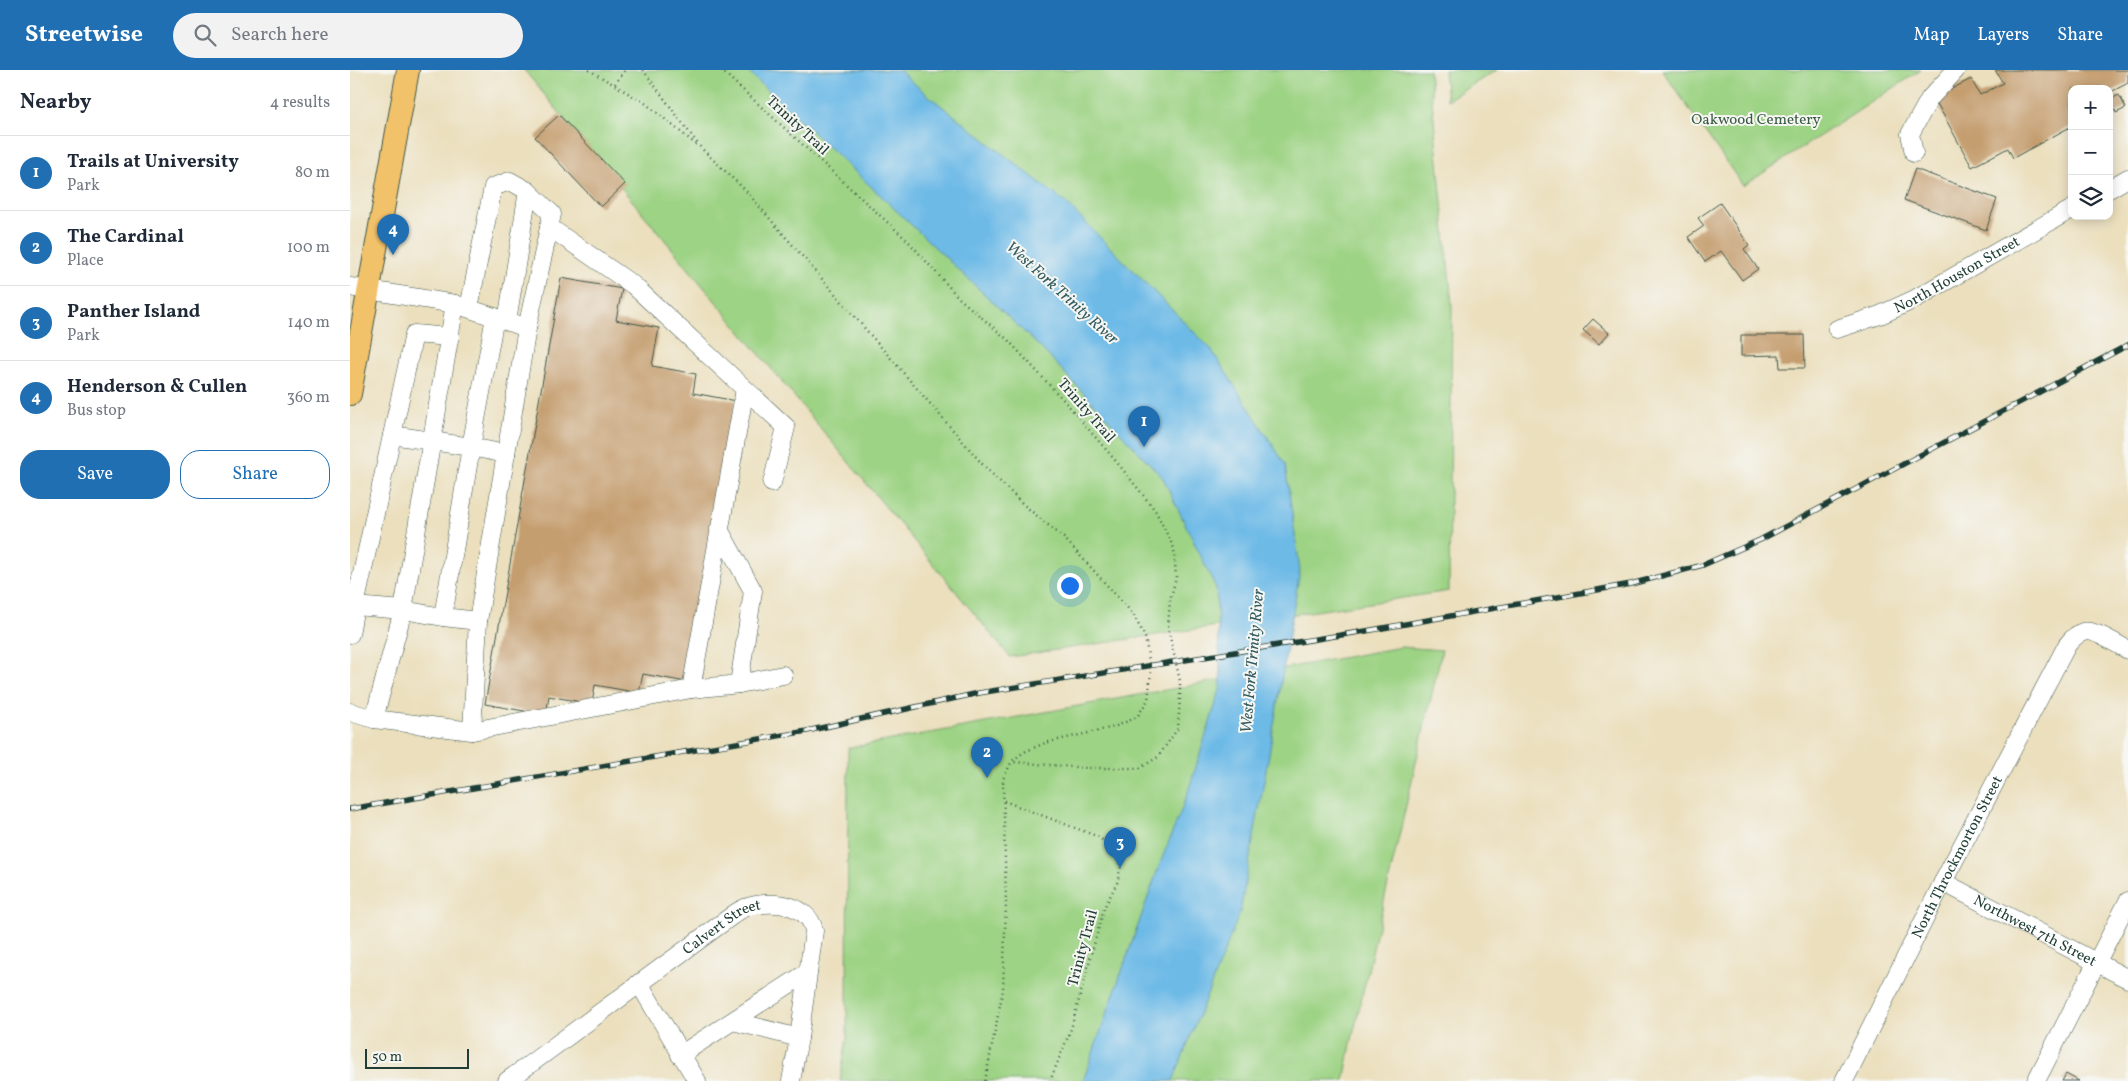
<!DOCTYPE html>
<meta charset="utf-8">
<style>
body{margin:0;font-family:Vollkorn,serif;background:#f2f2f3;color:#1f2937}
.controls{position:absolute;right:15px;top:15px;display:grid;overflow:hidden;border-radius:10px;box-shadow:0 2px 12px #0003}
.controls button{width:45px;height:45px;display:grid;place-items:center;padding:0;border:0;border-bottom:1px solid #e0e1e3;background:#fff;color:#1f2937;font:25px sans-serif}
.scale{position:absolute;left:15px;bottom:12px;width:104px;box-sizing:border-box;padding-left:5px;border:2px solid #1f3d34;border-top:0;font-size:14px;line-height:18px;white-space:nowrap;color:#1f3d34;-webkit-text-stroke:4px #f6f6f2;paint-order:stroke}
.you{position:absolute;left:719px;top:515px;width:18px;height:18px;margin:-12px;border:4px solid #fff;border-radius:50%;background:#1a73e8;box-shadow:0 0 0 8px #1a73e833}
.badge{display:grid;place-items:center;width:32px;height:32px;border-radius:50%;background:#1f6fb2;color:#fff;font-size:16px;font-weight:700}
.pin{position:absolute;translate:-50% -41px;filter:drop-shadow(0 1px 2px #0008)}
.pin::after{content:'';position:absolute;top:26px;width:18px;height:15px;background:inherit;clip-path:polygon(0 0,100% 0,50% 100%)}
.list{margin:0;padding:0;list-style:none}
h2{display:flex;justify-content:space-between;align-items:center;height:65px;margin:0;padding:0 20px;font-size:21px}
h2 small{font-size:16px;font-weight:400;color:#747a83}
.list li{display:grid;grid-template-columns:32px 1fr auto;gap:15px;align-items:center;box-sizing:border-box;height:75px;padding:0 20px;border-top:1px solid #e0e1e3}
.list b{display:block;font-size:19px;white-space:nowrap}
.list p{margin:0;font-size:16px;white-space:nowrap;color:#747a83}
.list em{font-size:16px;font-style:normal;color:#747a83}
.actions{display:flex;gap:10px;padding:15px 20px}
.actions a{flex:1;padding:11px 0;border:1px solid #1f6fb2;border-radius:20px;text-align:center;font-size:18px;color:#1f6fb2}
.actions .main{background:#1f6fb2;color:#fff}
.icon{flex:none;width:28px;height:28px;fill:none;stroke:currentColor;stroke-width:2;stroke-linecap:round;stroke-linejoin:round}
.map{position:relative;flex:none;width:1778px;height:1011px;overflow:hidden}
header{display:flex;align-items:center;gap:30px;box-sizing:border-box;height:70px;padding:0 25px;background:#1f6fb2;color:#fff}
header strong{font-size:24px}
nav{display:flex;gap:28px;margin-inline-start:auto;font-size:18px}
.search{width:350px;height:45px;background:#f2f2f3;display:flex;align-items:center;gap:12px;box-sizing:border-box;padding:0 18px;border-radius:28px;color:#747a83;font-size:19px}
main{display:flex}
aside{flex:1;background:#fff}
.map>svg:first-child{display:block}
.green{fill:#9dd384;stroke:#5e885c}
.water{fill:#6dbae7;stroke:#467c8e}
.building{fill:#c59e6f}
.lines{fill:none;stroke-linecap:round;stroke-linejoin:round}
.minor-casing{stroke:#3e5549;stroke-width:19}
.major-casing{stroke:#3e5549;stroke-width:24}
.path{stroke:#3e5549;stroke-width:2.5;stroke-dasharray:1 4;stroke-linecap:butt}
.minor{stroke:#fff;stroke-width:18}
.major{stroke:#f2c26a;stroke-width:22}
.rail-casing{stroke:#1f3d34;stroke-width:5.5}
.rail{stroke:#f6f6f2;stroke-width:4;stroke-dasharray:11;stroke-linecap:butt}
.labels{text-anchor:middle;stroke-width:4;stroke-linejoin:round;paint-order:stroke}
.park-label{font-size:15px;fill:#385b44;stroke:#f6f6f2}
.street-label{font-size:15px;fill:#1f3d34;stroke:#f6f6f2}
.water-label{font-size:16px;font-style:italic;fill:#325c61;stroke:#f6f6f2}
</style>
<header>
<strong>Streetwise</strong>
<div class="search"><svg class="icon" aria-label="search" viewBox="0 0 24 24"><circle cx="10" cy="10" r="6"/><path d="M15 15l6 6"/></svg>Search here</div>
<nav><a>Map</a><a>Layers</a><a>Share</a></nav>
</header>
<main>
<aside>
<h2>Nearby<small>4 results</small></h2>
<ul class="list">
<li><span class="badge">1</span><div><b>Trails at University</b><p>Park</p></div><em>80 m</em></li>
<li><span class="badge">2</span><div><b>The Cardinal</b><p>Place</p></div><em>100 m</em></li>
<li><span class="badge">3</span><div><b>Panther Island</b><p>Park</p></div><em>140 m</em></li>
<li><span class="badge">4</span><div><b>Henderson &amp; Cullen</b><p>Bus stop</p></div><em>360 m</em></li>
</ul>
<div class="actions"><a class="main">Save</a><a>Share</a></div>
</aside>
<div class="map">
<svg width="1778" height="1011" viewBox="0 0 1778 1011">
<rect width="100%" height="100%" fill="#f6f6f2"/>
<filter id="ink" filterUnits="userSpaceOnUse"><feTurbulence type="fractalNoise" baseFrequency=".02" numOctaves="2"/><feDisplacementMap in="SourceGraphic" scale="10" xChannelSelector="R" yChannelSelector="G"/><feConvolveMatrix kernelMatrix="1 2 1 2 8 2 1 2 1" color-interpolation-filters="sRGB"/></filter>
<filter id="wash" filterUnits="userSpaceOnUse"><feTurbulence type="fractalNoise" baseFrequency=".0096" numOctaves="4" result="noise"/><feDisplacementMap in="SourceGraphic" scale="20" xChannelSelector="R" yChannelSelector="G"/><feGaussianBlur stdDeviation="1.12" result="paint"/><feColorMatrix in="noise" values="0 0 0 0 0 0 0 0 0 0 0 0 0 0 0 0 0 1.4 0 .05"/><feComposite in="paint" operator="in"/></filter>
<g filter="url(#wash)">
<rect width="100%" height="100%" fill="#ebdfbd"/>
<!-- green -->
<g class="green">
<path d="M 174,0 L 1079,0 L 1102,234 L 1099,521 L 660,587 Z"/>
<path d="M 1094,0 L 1147,0 L 1097,30 Z"/>
<path d="M 1312,0 L 1571,0 L 1393,116 Z"/>
<path d="M 1051,577 L 1092,580 L 1001,974 L 994,1011 L 490,1011 L 497,967 L 498,678 Z"/>
</g>
<!-- water -->
<path class="water" d="M 396,0 L 549,0 L 575,23 L 716,133 L 861,279 L 935,394 L 950,500 L 919,684 L 890,842 L 823,1011 L 733,1011 L 809,796 L 836,728 L 871,617 L 866,518 L 813,408 L 693,280 L 531,126 Z"/>
<g id="blocks">
<!-- building -->
<g class="building">
<path d="M 1645,0 L 1778,0 L 1778,13 L 1759,23 L 1759,19 L 1722,19 L 1722,56 L 1663,88 L 1658,78 L 1622,97 L 1584,28 L 1621,9 L 1630,25 L 1653,13 Z"/>
<path d="M 1769,25 L 1776,38 L 1766,43 L 1765,40 L 1759,43 L 1759,30 Z"/>
<path d="M 209,45 L 275,114 L 251,137 L 185,67 Z"/>
<path d="M 1565,99 L 1647,129 L 1636,160 L 1554,130 Z"/>
<path d="M 1370,133 L 1399,175 L 1394,179 L 1408,199 L 1392,210 L 1371,181 L 1355,192 L 1338,167 L 1354,156 L 1348,148 Z"/>
<path d="M 211,208 L 272,219 L 266,250 L 309,258 L 302,296 L 346,304 L 343,323 L 386,331 L 336,612 L 293,604 L 289,623 L 245,615 L 242,634 L 199,626 L 196,645 L 135,634 Z"/>
<path d="M 1243,249 L 1259,263 L 1249,274 L 1233,260 Z"/>
<path d="M 1391,265 L 1454,265 L 1455,298 L 1430,298 L 1429,285 L 1391,286 Z"/>
<path d="M 1716,1004 L 1729,1011 L 1712,1011 Z"/>
</g>
</g>
</g>
<g filter="url(#ink)">
<use href="#blocks" fill-opacity="0" stroke="#3e5549" stroke-width="1"/>
<g class="lines">
<defs>
<g id="minor">
<path d="M 1564,83 L 1560,64 L 1580,28 L 1606,0"/>
<path d="M 1759,119 L 1778,108"/>
<path d="M 199,157 L 283,215 L 436,357 L 422,413"/>
<path d="M 0,217 L 105,234 L 177,258 L 202,144 L 178,121 L 160,111 L 143,117 L 119,238"/>
<path d="M 157,251 L 178,121"/>
<path id="s1" d="M 1487,259 L 1530,245 L 1563,230 L 1722,139"/>
<path d="M 42,365 L 121,377 L 145,247"/>
<path d="M 369,459 L 403,521 L 389,614 L 341,619 L 395,319"/>
<path d="M 5,536 L 64,264 L 100,267"/>
<path d="M 93,547 L 128,551 L 177,258"/>
<path d="M 128,551 L 122,661 L 341,619"/>
<path d="M 0,564 L 5,536 L 53,540 L 105,234"/>
<path d="M 389,614 L 433,605"/>
<path d="M 0,642 L 24,649"/>
<path d="M 122,661 L 24,649 L 53,540 L 93,547 L 121,377 L 156,384"/>
<path id="s2" d="M 1593,812 L 1778,909"/>
<path d="M 289,913 L 347,1011"/>
<path d="M 383,951 L 449,968"/>
<path d="M 330,985 L 458,902"/>
<path id="s3" d="M 157,1011 L 387,842 C 409,828 459,830 464,861 L 449,968 L 441,1011"/>
<path id="s4" d="M 1494,1011 L 1593,812 L 1717,575 C 1721,570 1726,564 1733,562 C 1742,558 1768,575 1778,580"/>
<path d="M 1686,1011 L 1778,831"/>
</g>
<path id="major" d="M 0,324 L 58,0"/>
</defs>
<!-- minor casing -->
<use href="#minor" class="minor-casing"/>
<!-- major casing -->
<use href="#major" class="major-casing"/>
<!-- path -->
<g class="path">
<path d="M 239,0 L 295,33 L 348,76"/>
<path d="M 293,0 L 351,78 L 395,120 L 634,396 L 674,435 L 715,469 L 783,544 L 795,567 L 801,602 L 798,630 L 787,647 L 764,657 L 695,673 L 674,682 L 662,691 L 653,709 L 656,833 L 653,920 L 635,1011"/>
<path d="M 371,0 L 558,171 L 609,228 L 658,270 L 718,335 L 770,396 L 805,440 L 824,478 L 826,508 L 820,530 L 818,558 L 830,611 L 830,627 L 828,658 L 808,687 L 790,698 L 737,698 L 663,692"/>
<path d="M 265,14 L 275,0"/>
<path d="M 654,731 L 749,767 L 761,778 L 771,796 L 767,813 L 754,838 L 721,959 L 700,1011"/>
</g>
<!-- minor -->
<use href="#minor" class="minor"/>
<!-- major -->
<use href="#major" class="major"/>
<defs>
<path id="rail" d="M 0,739 L 457,661 L 629,623 L 1016,561 L 1281,514 L 1353,495 L 1410,470 L 1778,275"/>
</defs>
<!-- rail casing -->
<use href="#rail" class="rail-casing"/>
<!-- rail -->
<use href="#rail" class="rail"/>
</g>
</g>
<g class="labels">
<!-- park labels -->
<g class="park-label">
<text x="1406" y="54">Oakwood Cemetery</text>
</g>
<!-- street labels -->
<g class="street-label">
<text transform="translate(448 55) rotate(43)" y="5">Trinity Trail</text>
<text dy="5" stroke="none"><textPath href="#s1" startOffset="132">North Houston Street</textPath></text>
<text transform="translate(737 340) rotate(49)" y="5">Trinity Trail</text>
<text dy="5" stroke="none"><textPath href="#s4" startOffset="251">North Throckmorton Street</textPath></text>
<text dy="5" stroke="none"><textPath href="#s3" startOffset="265">Calvert Street</textPath></text>
<text dy="5" stroke="none"><textPath href="#s2" startOffset="104">Northwest 7th Street</textPath></text>
<text transform="translate(732 878) rotate(-75)" y="5">Trinity Trail</text>
</g>
<!-- water labels -->
<g class="water-label">
<text transform="translate(713 222) rotate(42)" y="6">West Fork Trinity River</text>
<text transform="translate(901 591) rotate(-85)" y="6">West Fork Trinity River</text>
</g>
</g>
</svg>
<div class="controls">
<button>+</button>
<button>−</button>
<button><svg class="icon" aria-label="layers" viewBox="0 0 24 24"><path d="M12 4l9 5-9 5-9-5zM3 14l9 5 9-5"/></svg></button>
</div>
<div class="scale">50 m</div>
<div class="you"></div>
<div class="pin badge" style="left:794px;top:377px">1</div>
<div class="pin badge" style="left:637px;top:708px">2</div>
<div class="pin badge" style="left:770px;top:798px">3</div>
<div class="pin badge" style="left:43px;top:185px">4</div>
</div>
</main>
